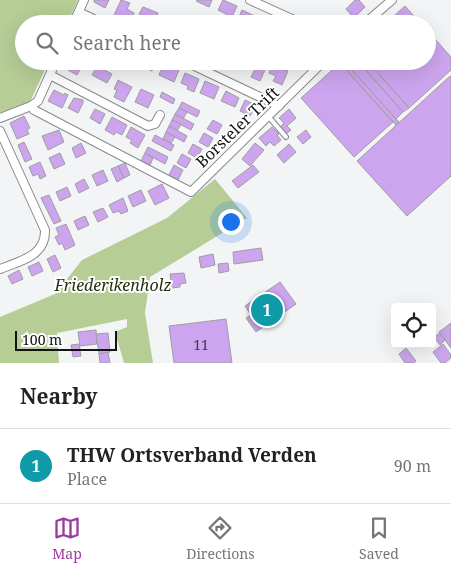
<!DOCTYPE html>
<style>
body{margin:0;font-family:"Noto Serif",serif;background:#f6f6f6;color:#222}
.controls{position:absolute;right:15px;bottom:15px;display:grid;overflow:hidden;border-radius:5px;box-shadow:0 5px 20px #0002}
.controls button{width:45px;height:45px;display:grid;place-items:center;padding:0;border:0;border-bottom:1px solid #e0e0e0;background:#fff;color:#222;font:25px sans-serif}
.scale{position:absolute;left:15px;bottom:12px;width:102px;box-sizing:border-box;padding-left:5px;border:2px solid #121313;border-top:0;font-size:14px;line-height:18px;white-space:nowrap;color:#121313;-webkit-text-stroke:4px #fff;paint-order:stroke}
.you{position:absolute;left:230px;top:221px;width:18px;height:18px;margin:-12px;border:4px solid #fff;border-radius:50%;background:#1a73e8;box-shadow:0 0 0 8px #1a73e833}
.badge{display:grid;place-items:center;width:32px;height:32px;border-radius:50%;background:#9c3aa1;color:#fff;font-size:16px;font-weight:700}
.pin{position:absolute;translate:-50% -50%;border:2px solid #fff;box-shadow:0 1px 5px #0006}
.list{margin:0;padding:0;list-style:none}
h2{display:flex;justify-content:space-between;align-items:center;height:65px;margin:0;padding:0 20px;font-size:21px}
h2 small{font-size:16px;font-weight:400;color:#767676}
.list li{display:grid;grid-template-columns:32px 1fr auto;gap:15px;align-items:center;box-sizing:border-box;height:75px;padding:0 20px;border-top:1px solid #e0e0e0}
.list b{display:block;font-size:19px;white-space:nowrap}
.list p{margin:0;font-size:16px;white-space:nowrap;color:#767676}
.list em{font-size:16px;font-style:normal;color:#767676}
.icon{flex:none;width:28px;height:28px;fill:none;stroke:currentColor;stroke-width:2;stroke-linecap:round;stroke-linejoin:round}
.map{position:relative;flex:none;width:451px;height:363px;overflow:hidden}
.search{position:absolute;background:#fff;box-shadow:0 5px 20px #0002;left:15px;right:15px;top:15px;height:55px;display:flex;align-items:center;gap:12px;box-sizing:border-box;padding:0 18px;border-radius:28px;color:#767676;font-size:19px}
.sheet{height:140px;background:#fff}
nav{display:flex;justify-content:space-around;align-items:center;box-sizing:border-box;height:70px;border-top:1px solid #e0e0e0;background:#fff;font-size:14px;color:#767676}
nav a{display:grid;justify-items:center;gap:2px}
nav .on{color:#9c3aa1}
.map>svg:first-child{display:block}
.green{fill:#b6cd96}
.building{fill:#cca5ee;stroke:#9f9ea0}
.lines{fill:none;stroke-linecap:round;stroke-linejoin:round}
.lane-casing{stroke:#898a8c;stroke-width:6}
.street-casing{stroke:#898a8c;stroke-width:10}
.lane{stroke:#fff;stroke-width:4}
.street{stroke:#fff;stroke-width:8}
.labels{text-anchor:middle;stroke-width:4;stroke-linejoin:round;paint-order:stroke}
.number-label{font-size:14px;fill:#40384a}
.street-label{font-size:16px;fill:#121313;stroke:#fff}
.park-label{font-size:16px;font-style:italic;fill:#253110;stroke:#fff}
</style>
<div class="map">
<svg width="451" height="363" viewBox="0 0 451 363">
<rect width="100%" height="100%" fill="#f2f4f5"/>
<!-- green -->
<g class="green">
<path d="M 0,0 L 78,0 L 67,24 L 24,24 L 24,61 L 49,61 L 30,102 L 0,113 Z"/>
<path d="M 215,179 L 247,218 L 150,277 L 145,313 L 153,363 L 124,363 L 115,332 L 127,327 L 127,319 L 57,333 L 59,363 L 0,363 L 0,317 L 55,294 L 82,260 L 167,218 Z"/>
</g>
<!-- building -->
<g class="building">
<path d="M 94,0 L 109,0 L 105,8 L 94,2 Z"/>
<path d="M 121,0 L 130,3 L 127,9 L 134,13 L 129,23 L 114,15 Z"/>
<path d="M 197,0 L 212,0 L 209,7 L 196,1 Z"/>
<path d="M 223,0 L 237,6 L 232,17 L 218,10 Z"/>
<path d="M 355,0 L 359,0 L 365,7 L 354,18 L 346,9 Z"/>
<path d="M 405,6 L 421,24 L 385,24 Z"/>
<path d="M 143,7 L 158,13 L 153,24 L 142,23 L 145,17 L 139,14 Z"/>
<path d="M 242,10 L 257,17 L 253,24 L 236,24 Z"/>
<path d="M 165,16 L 172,19 L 180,23 L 161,24 Z"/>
<path d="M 427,30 L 451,57 L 451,70 L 409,108 L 367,61 L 427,61 Z"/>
<path d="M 73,61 L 78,61 L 83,64 L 77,75 L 68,70 Z"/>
<path d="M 138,61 L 156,61 L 152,71 L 137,64 Z"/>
<path d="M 220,61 L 233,61 L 229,70 L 218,65 Z"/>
<path d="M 250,61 L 260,61 L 267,65 L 260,81 L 251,77 L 255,69 L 248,66 Z"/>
<path d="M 342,61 L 344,61 L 399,122 L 396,125 L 340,63 Z"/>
<path d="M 344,61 L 358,61 L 403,112 L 396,119 Z"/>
<path d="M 358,61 L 367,61 L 409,108 L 403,112 Z"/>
<path d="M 164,63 L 179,70 L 174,82 L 159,75 Z"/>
<path d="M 340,63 L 393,122 L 354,157 L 301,98 Z"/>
<path d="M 272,65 L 288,71 L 282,85 L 273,81 L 276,76 L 269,73 Z"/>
<path d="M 97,66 L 112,74 L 107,83 L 92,75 Z"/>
<path d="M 185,73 L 199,79 L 194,92 L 187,89 L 188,86 L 181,83 Z"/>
<path d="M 450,76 L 451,77 L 451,176 L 407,216 L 357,161 Z"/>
<path d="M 118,80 L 132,87 L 124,102 L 114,97 L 117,90 L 114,89 Z"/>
<path d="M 205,81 L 219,87 L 214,99 L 200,93 Z"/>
<path d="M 141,89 L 154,95 L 148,108 L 135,102 Z"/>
<path d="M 54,90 L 64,95 L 65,93 L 68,95 L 62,108 L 48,101 Z"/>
<path d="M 226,91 L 239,98 L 235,107 L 221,101 Z"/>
<path d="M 162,92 L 175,99 L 173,104 L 160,97 Z"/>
<path d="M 74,98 L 83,100 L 83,103 L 78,113 L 68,108 Z"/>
<path d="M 245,100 L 256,105 L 250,116 L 240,111 Z"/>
<path d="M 182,102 L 200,111 L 197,117 L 179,108 Z"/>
<path d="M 179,108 L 187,112 L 183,119 L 175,114 Z"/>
<path d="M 95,109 L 105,114 L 100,124 L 90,118 Z"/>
<path d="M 289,109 L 296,118 L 287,126 L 291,130 L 286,134 L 280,127 L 284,123 L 279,118 Z"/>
<path d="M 175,114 L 194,124 L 191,130 L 172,120 Z"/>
<path d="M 24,116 L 30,128 L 27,130 L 29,134 L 17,139 L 10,123 Z"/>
<path d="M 112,117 L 127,125 L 122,135 L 116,132 L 114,135 L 105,130 Z"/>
<path d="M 172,120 L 181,124 L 177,131 L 169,126 Z"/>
<path d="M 213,120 L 222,125 L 217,134 L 207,129 Z"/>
<path d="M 169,126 L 187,136 L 184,142 L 166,132 Z"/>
<path d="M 131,127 L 145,135 L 138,148 L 130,143 L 132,140 L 126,137 Z"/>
<path d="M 272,127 L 279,134 L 277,135 L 281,140 L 274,146 L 270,142 L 266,146 L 259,138 Z"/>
<path d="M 59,130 L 64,142 L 48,150 L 42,136 Z"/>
<path d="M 306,130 L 311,137 L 303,144 L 297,137 Z"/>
<path d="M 166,132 L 175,137 L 171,143 L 163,139 Z"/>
<path d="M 204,133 L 213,138 L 208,147 L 199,142 Z"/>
<path d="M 155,135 L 174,145 L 171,151 L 152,141 Z"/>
<path d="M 24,142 L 32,159 L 25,162 L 18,145 Z"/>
<path d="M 81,143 L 86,153 L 76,158 L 72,148 Z"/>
<path d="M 255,143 L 264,150 L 250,166 L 242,159 Z"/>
<path d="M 193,144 L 202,149 L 197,158 L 188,153 Z"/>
<path d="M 289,144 L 296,152 L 284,163 L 277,155 Z"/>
<path d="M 148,147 L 168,157 L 165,164 L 145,153 Z"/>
<path d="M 60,153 L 65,164 L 54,169 L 49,158 Z"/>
<path d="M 145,153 L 153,158 L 150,165 L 141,161 Z"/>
<path d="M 182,154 L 191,159 L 186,168 L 177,163 Z"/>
<path d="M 40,162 L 46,176 L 40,179 L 38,174 L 33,176 L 29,167 Z"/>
<path d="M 125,163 L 130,175 L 124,178 L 118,166 Z"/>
<path d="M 174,165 L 183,170 L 178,180 L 169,175 Z"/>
<path d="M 253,165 L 259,172 L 238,188 L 232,181 Z"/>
<path d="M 118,166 L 124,178 L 117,182 L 111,169 Z"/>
<path d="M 103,170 L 108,181 L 97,186 L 92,175 Z"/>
<path d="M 84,179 L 89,188 L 79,193 L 75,184 Z"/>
<path d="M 162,184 L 169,198 L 155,205 L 148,191 Z"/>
<path d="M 67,187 L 71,196 L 60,201 L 56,192 Z"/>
<path d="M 141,190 L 146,201 L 133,207 L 128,196 Z"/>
<path d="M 49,195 L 61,221 L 54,224 L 41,198 Z"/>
<path d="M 123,198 L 128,211 L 121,214 L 119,211 L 113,213 L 109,205 Z"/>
<path d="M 103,208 L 108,217 L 98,222 L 93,212 Z"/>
<path d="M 85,216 L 89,225 L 78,230 L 74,221 Z"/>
<path d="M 66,224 L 75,245 L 65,250 L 62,243 L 59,245 L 55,237 L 59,235 L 56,228 Z"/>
<path d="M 261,248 L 263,260 L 234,264 L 233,252 Z"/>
<path d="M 213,254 L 215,265 L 201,268 L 199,257 Z"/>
<path d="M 55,255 L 61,268 L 53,272 L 47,259 Z"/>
<path d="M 39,262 L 43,271 L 32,276 L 28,267 Z"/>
<path d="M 228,263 L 229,271 L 219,273 L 218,264 Z"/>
<path d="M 19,270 L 23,279 L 12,284 L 8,276 Z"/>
<path d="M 184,273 L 186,283 L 180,284 L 180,287 L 172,288 L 170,274 Z"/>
<path d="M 280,282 L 296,304 L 256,332 L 246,318 L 251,315 L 245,306 Z"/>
<path d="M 226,319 L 232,363 L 174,363 L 169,326 Z"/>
<path d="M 451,323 L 451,348 L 439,332 Z"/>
<path d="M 96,330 L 97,344 L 80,346 L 78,332 Z"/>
<path d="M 108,333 L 110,352 L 99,354 L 96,334 Z"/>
<path d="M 440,333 L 445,340 L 440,345 L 434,337 Z"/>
<path d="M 79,344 L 81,356 L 73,357 L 71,345 Z"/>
<path d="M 443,344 L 451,355 L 451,358 L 445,363 L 441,363 L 433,352 Z"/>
<path d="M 406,348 L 416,361 L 413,363 L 405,363 L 399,354 Z"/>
<path d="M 108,352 L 110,363 L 100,363 L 99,354 Z"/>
</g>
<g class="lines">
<defs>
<path id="lane" d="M 268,116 L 286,137"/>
<g id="street">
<path d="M 250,0 L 303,24"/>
<path d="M 79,12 L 104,24"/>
<path d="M 73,24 L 84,0"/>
<path d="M 364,24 L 392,0"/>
<path d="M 184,61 L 279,106"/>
<path d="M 50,75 L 148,126 L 155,124 L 160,115"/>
<path d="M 31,106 L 34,110 L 191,192 L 324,61"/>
<path d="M 0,118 L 31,106 L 38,101 L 56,61"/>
<path d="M 0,131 L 45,230 C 46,256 20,261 0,269"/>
</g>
</defs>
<!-- lane casing -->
<use href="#lane" class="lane-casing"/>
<!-- street casing -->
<use href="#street" class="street-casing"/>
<!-- lane -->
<use href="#lane" class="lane"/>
<!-- street -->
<use href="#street" class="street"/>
</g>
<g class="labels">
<!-- number labels -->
<g class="number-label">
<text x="201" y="350">11</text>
</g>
<!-- street labels -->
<g class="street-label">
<text transform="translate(237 127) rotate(-44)" y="6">Borsteler Trift</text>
</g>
<!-- park labels -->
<g class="park-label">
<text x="113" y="291">Friederikenholz</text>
</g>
</g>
</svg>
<div class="controls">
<button><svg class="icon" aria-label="locate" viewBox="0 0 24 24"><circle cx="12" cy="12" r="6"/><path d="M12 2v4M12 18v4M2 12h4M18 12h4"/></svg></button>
</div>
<div class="scale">100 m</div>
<div class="you"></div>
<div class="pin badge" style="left:267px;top:310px;background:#0f9aa8">1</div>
<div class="search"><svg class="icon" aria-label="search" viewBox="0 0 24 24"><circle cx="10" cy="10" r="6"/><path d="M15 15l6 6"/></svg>Search here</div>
</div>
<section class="sheet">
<h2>Nearby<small></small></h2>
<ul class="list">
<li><span class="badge" style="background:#0f9aa8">1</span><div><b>THW Ortsverband Verden</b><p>Place</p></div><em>90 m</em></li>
</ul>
</section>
<nav>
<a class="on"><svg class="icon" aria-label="map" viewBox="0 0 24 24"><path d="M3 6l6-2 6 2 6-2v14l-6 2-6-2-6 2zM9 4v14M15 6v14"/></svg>Map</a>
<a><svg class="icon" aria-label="directions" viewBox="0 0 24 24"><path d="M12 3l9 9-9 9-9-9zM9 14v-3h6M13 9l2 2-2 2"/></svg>Directions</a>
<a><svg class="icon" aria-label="saved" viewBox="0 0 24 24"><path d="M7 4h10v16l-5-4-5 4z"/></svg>Saved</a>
</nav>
